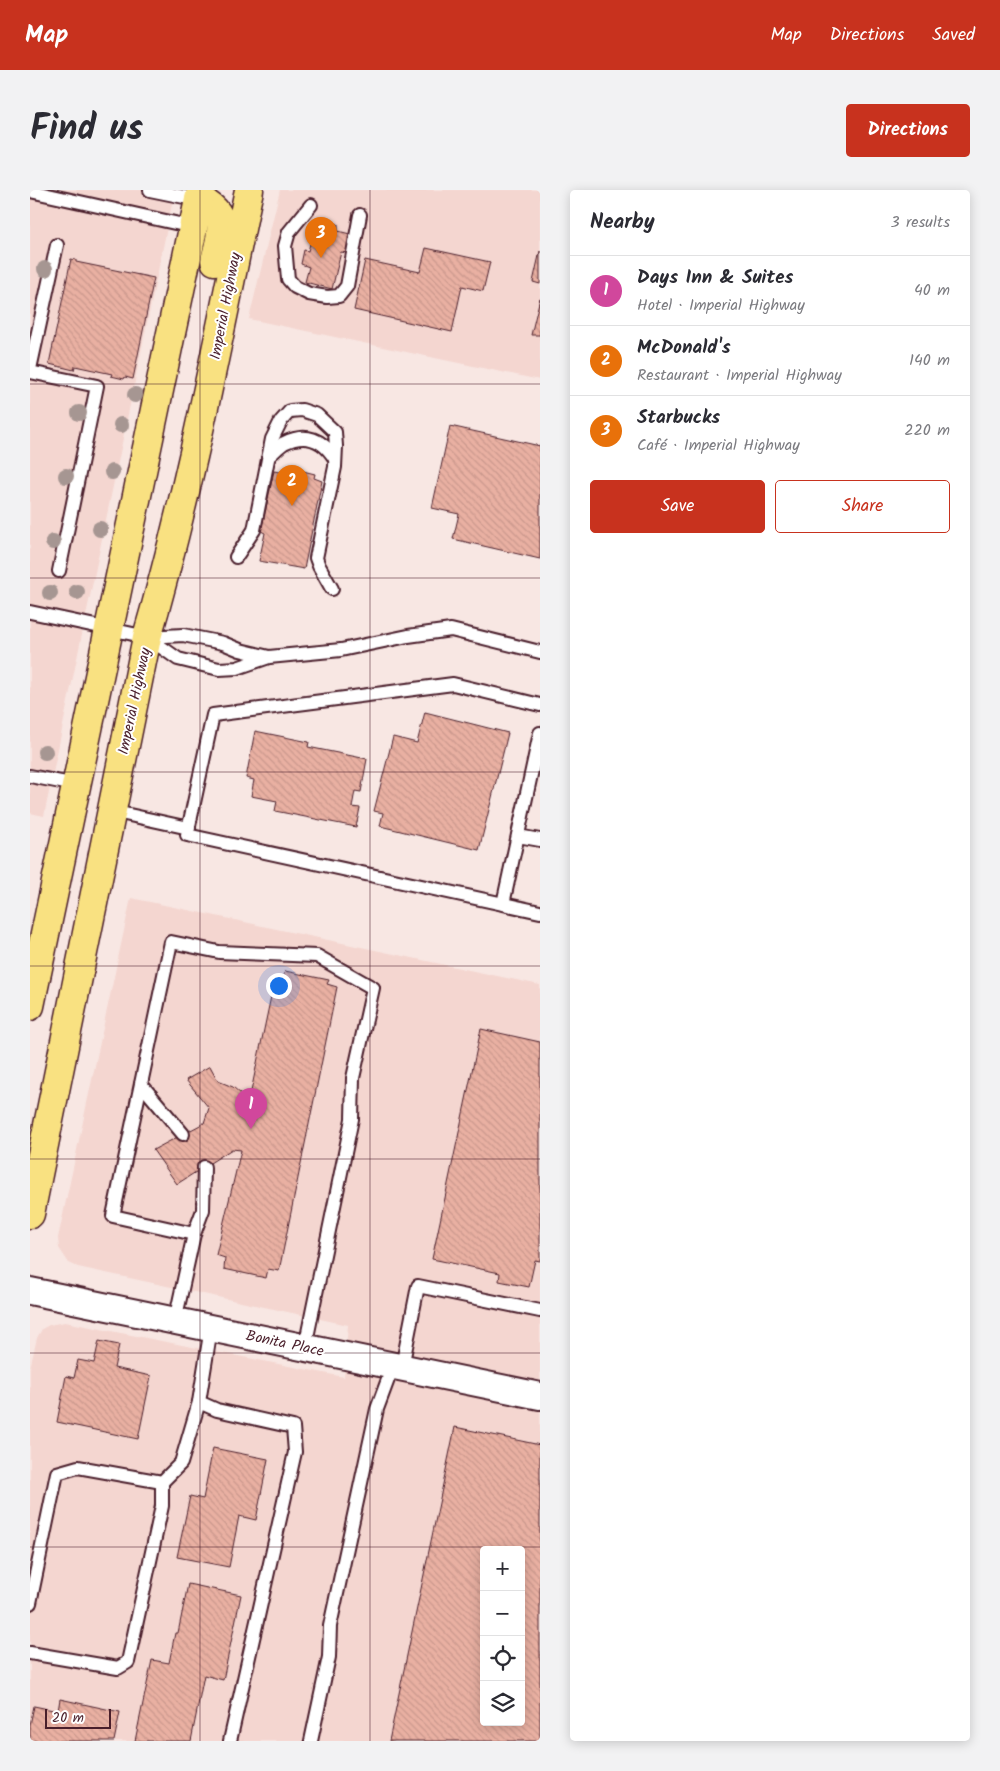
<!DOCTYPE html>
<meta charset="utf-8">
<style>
body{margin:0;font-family:Kalam,sans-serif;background:#f2f2f3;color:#2b2b33}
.controls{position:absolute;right:15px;bottom:15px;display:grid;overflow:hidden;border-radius:5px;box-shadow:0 2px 12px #0003}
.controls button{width:45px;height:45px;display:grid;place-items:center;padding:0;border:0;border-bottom:1px solid #e1e1e2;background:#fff;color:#2b2b33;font:25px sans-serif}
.scale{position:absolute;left:15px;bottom:12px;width:66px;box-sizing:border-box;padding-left:5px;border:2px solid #4a1f2b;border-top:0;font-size:14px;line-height:18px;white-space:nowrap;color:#4a1f2b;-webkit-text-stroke:4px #fff;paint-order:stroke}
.you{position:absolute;left:248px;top:795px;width:18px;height:18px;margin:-12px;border:4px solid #fff;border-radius:50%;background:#1a73e8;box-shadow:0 0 0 8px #1a73e833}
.badge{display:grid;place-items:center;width:32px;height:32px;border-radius:50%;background:#c8321e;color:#fff;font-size:16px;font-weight:700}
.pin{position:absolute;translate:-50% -41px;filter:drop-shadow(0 1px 2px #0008)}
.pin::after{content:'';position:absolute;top:26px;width:18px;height:15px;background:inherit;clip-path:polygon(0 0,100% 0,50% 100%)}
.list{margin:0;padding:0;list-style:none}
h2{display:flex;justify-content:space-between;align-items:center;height:65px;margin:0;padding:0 20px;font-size:21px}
h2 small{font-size:16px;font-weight:400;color:#7c7c81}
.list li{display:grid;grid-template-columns:32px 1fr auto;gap:15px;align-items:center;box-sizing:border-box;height:70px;padding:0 20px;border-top:1px solid #e1e1e2}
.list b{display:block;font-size:19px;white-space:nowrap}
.list p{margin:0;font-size:16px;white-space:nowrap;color:#7c7c81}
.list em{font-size:16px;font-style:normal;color:#7c7c81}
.actions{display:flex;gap:10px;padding:15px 20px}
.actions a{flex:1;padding:11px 0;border:1px solid #c8321e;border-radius:5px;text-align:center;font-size:18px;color:#c8321e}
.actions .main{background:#c8321e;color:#fff}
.icon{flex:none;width:28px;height:28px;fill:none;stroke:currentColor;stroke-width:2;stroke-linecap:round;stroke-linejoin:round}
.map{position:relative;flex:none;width:510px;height:1551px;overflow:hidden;border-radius:5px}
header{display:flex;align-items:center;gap:30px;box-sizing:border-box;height:70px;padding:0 25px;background:#c8321e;color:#fff}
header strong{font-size:24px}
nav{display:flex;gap:28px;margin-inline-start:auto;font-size:18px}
.intro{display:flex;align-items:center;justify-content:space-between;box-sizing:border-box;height:120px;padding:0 30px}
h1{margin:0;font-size:35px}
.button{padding:12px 22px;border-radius:5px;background:#c8321e;color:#fff;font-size:18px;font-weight:700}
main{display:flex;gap:30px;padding:0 30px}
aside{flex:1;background:#fff;border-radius:5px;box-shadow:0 2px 12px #0003}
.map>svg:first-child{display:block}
.built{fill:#f4d6d0;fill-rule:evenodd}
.building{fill:url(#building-back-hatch);stroke:#4a1f2b;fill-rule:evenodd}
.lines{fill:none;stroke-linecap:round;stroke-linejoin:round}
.lane-casing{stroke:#4a1f2b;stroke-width:16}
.street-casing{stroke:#4a1f2b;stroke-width:30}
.primary-casing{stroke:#4a1f2b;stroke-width:31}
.lane{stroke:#fff;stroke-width:12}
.street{stroke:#fff;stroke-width:26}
.primary{stroke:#f9e181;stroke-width:28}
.tree{fill:#a69692}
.grid{fill:none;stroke:#4a1f2b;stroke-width:1;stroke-opacity:0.55}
.labels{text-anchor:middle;stroke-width:4;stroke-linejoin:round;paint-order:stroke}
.street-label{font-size:15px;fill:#4a1f2b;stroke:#fff}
</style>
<header>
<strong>Map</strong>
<nav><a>Map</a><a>Directions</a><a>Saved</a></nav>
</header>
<div class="intro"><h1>Find us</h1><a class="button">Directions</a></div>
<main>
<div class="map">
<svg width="510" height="1551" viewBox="0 0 510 1551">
<defs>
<pattern id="building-back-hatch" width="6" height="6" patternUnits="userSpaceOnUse" patternTransform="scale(1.25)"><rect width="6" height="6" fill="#e9b0a2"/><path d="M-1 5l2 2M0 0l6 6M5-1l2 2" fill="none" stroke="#c9978c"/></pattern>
</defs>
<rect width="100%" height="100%" fill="#f8e7e3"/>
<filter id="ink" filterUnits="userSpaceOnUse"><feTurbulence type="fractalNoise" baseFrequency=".02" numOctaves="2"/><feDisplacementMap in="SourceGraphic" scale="10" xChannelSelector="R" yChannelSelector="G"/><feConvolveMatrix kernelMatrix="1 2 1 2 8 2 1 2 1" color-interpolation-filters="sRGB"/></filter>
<g filter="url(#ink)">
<!-- built -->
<g class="built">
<path d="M 0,0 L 145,0 L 14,626 L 0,623 Z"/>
<path d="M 250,0 L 510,0 L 510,190 L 219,129 Z"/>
<path d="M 101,708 L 510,795 L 510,1551 L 0,1551 L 0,1178 L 7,1148 L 12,1139 L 19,1135 L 35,1132 L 314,1187 L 318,1135 L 48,1077 L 39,1073 L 29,1058 L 28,1048 ZM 454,1360 L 491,1360 L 491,1532 L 454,1532 Z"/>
</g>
<!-- building -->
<g class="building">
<path d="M 287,30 L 308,34 L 308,41 L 320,44 L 317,63 L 311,62 L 302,99 L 275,92 L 279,77 L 271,74 L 274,60 L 278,61 Z"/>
<path d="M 396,58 L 460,72 L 453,101 L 432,96 L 422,142 L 324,120 L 335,70 L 390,82 Z"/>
<path d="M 510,61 L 510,94 L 503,92 Z"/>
<path d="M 41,69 L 46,70 L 46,72 L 124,88 L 103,189 L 95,187 L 94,189 L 81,186 L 82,184 L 45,176 L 44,180 L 19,174 Z"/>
<path d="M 510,108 L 510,145 L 501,145 Z"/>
<path d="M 420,236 L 510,256 L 510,369 L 423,349 L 429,324 L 402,318 Z"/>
<path d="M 269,280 L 285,284 L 284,288 L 292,291 L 274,379 L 229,371 L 235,343 L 231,341 L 244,281 L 268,285 Z"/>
<path d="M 395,522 L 478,543 L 449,660 L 350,636 L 353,623 L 344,621 L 363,547 L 387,553 Z"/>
<path d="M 225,541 L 279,552 L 278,557 L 337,569 L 331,602 L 325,601 L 322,617 L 330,618 L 326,637 L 245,621 L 247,611 L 221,606 L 224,590 L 216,588 Z"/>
<path d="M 255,781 L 299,790 L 297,794 L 307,797 L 249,1081 L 238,1079 L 236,1088 L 194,1079 L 195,1068 L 186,1065 L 211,960 L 202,959 L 147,994 L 123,960 L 174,933 L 179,918 L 156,890 L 180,876 L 188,891 L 203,897 L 219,911 L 244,792 L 251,794 Z"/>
<path d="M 451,839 L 510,852 L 510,1071 L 505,1070 L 499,1097 L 469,1091 L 470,1083 L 402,1069 Z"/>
<path d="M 69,1151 L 89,1155 L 84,1178 L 121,1186 L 108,1249 L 27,1232 L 36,1186 L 44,1188 L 48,1170 L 64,1173 Z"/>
<path d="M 425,1237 L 510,1255 L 510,1551 L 359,1551 ZM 454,1360 L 491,1360 L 491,1532 L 454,1532 Z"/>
<path d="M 183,1258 L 238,1269 L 226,1330 L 209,1326 L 199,1377 L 147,1367 L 160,1306 L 173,1309 Z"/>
<path d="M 158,1394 L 211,1405 L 193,1490 L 174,1485 L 161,1551 L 105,1551 L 122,1470 L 139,1473 L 145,1443 L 148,1443 Z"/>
<path d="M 30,1509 L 90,1522 L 84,1551 L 0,1551 L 0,1535 L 4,1516 L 28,1521 Z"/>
</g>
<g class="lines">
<defs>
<g id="lane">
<path d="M 120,0 L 169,10"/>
<path d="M 0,1 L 163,37"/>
<path d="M 281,15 L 259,42 L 255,56 L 258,89 L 265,97 L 279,104 L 297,107 L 309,106 L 317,96 L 330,25"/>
<path d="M 0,179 L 27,55"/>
<path d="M 0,182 L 67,196 L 29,381"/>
<path d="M 239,266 C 244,262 249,256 254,253 C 276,242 293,249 305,269"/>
<path d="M 206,367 L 224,340 L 242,249 L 251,231 L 260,221 L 272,220 L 287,225 L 305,242 L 306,256 L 305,277 L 286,368 L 289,376 L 302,399"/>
<path d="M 0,422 L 117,447 L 153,445 L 193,453 L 210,460 L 239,467"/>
<path d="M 117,447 L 148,469 L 189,479 L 207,478 L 239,467 L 311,460 L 378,446 L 421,440 L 510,462"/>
<path d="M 510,515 L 423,494 L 183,525 L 157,645 L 510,722"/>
<path d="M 0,586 L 46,595"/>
<path d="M 81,621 L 159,638"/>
<path d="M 488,646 L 510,650"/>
<path d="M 473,714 L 510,543"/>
<path d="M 111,894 L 153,944"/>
<path d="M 164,1044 L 173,1020 L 174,977"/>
<path d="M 145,1131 L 164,1044 L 83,1026 L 141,752 L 189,762 L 287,766 L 343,798 L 323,888 L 322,929 L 275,1157"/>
<path d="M 181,1138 L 169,1212 L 187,1220 L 263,1237 L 265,1262 L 200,1551"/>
<path d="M 372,1177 L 388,1096 L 510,1121"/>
<path d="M 0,1413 L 27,1283 L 48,1277 L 132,1292 L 151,1273 L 169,1212"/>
<path d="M 0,1463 L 88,1478 L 98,1472 L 132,1316 L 132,1292"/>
<path d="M 281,1551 L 299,1467 L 300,1436 L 347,1219 L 363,1176"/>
</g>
<path id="street" d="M 0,1101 L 510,1206"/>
<g id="primary">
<path d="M 169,10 C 201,24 191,44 185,71"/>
<path d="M 0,816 L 171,0"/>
<path d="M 0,1024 L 117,447 C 160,300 188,149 219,0"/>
</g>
</defs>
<!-- lane casing -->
<use href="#lane" class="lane-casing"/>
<!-- street casing -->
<use href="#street" class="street-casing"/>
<!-- primary casing -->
<use href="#primary" class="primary-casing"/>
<!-- lane -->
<use href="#lane" class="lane"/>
<!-- street -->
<use href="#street" class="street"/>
<!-- primary -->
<use href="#primary" class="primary"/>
</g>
<!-- trees -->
<g class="tree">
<circle cx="15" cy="79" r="8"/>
<circle cx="105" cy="205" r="8"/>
<circle cx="49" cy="223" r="8"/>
<circle cx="91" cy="235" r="8"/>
<circle cx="82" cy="282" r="8"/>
<circle cx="36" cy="286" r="8"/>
<circle cx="70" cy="339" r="8"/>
<circle cx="23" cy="352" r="8"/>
<circle cx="47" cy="402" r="8"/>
<circle cx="20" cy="403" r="8"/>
<circle cx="15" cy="562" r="8"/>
</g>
</g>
<!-- grid -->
<path class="grid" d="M 170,0 L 170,1551M 340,0 L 340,1551M 0,194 L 510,194M 0,388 L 510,388M 0,582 L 510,582M 0,776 L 510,776M 0,969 L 510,969M 0,1163 L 510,1163M 0,1357 L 510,1357"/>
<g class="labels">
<!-- street labels -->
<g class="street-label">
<text transform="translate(195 116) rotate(-79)" y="5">Imperial Highway</text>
<text transform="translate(104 511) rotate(-78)" y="5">Imperial Highway</text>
<text transform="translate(255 1153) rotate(12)" y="5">Bonita Place</text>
</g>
</g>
</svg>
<div class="controls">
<button>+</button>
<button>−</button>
<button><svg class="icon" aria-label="locate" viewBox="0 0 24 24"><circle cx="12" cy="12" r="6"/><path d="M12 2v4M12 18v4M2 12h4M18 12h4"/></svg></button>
<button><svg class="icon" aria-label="layers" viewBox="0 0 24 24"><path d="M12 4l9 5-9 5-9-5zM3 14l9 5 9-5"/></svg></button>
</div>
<div class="scale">20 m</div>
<div class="you"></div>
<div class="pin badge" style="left:221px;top:939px;background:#d1479c">1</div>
<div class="pin badge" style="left:262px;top:316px;background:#e8710a">2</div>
<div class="pin badge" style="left:291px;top:68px;background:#e8710a">3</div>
</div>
<aside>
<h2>Nearby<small>3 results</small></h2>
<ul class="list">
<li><span class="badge" style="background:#d1479c">1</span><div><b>Days Inn &amp; Suites</b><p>Hotel · Imperial Highway</p></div><em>40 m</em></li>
<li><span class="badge" style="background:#e8710a">2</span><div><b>McDonald's</b><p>Restaurant · Imperial Highway</p></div><em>140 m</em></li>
<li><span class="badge" style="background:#e8710a">3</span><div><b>Starbucks</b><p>Café · Imperial Highway</p></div><em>220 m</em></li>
</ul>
<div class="actions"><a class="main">Save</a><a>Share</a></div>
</aside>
</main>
